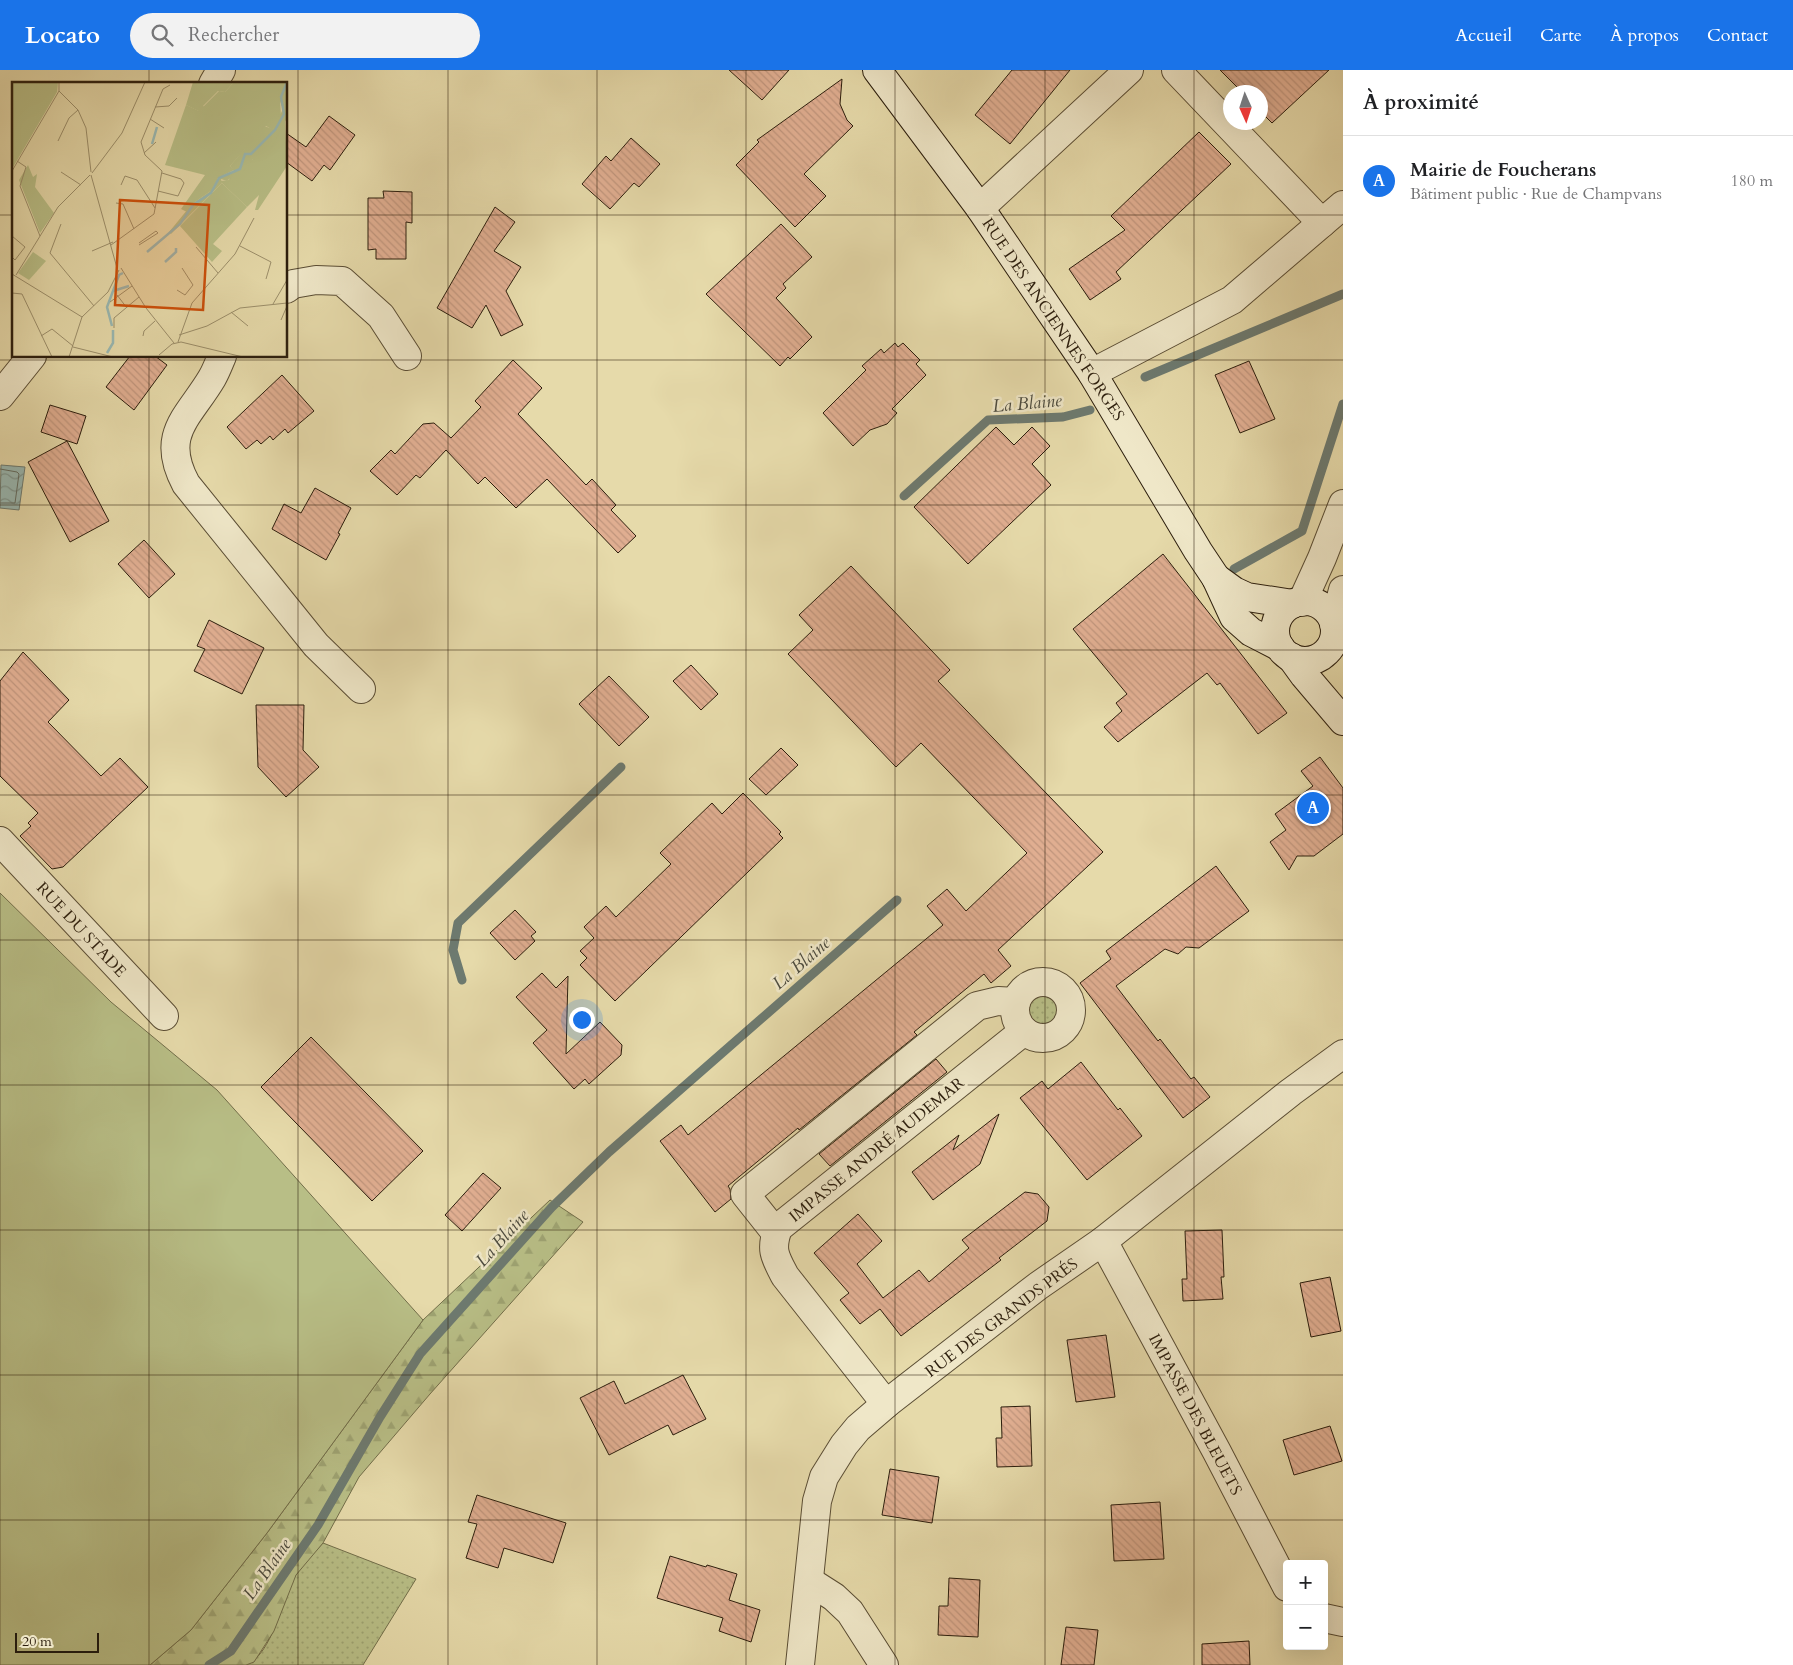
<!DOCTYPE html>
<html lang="fr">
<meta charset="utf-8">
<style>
body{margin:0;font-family:Cardo,serif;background:#f2f2f2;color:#202124}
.controls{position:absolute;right:15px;bottom:15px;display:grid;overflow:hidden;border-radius:5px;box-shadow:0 5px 20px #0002}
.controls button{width:45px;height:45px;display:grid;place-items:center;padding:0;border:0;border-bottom:1px solid #e0e0e0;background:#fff;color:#202124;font:25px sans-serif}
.compass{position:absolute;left:1223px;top:15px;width:45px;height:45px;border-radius:50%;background:#fff;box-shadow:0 5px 20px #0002;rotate:177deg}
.scale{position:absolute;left:15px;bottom:12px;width:84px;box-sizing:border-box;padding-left:5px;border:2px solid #2c1e0d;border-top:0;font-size:14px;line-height:18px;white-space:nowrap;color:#2c1e0d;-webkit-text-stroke:4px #efe7c8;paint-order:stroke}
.you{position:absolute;left:581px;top:949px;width:18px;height:18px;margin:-12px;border:4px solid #fff;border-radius:50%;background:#1a73e8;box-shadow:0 0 0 8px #1a73e833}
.badge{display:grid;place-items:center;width:32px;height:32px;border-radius:50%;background:#1a73e8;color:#fff;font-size:16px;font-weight:700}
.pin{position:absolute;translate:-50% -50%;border:2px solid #fff;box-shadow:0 1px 5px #0006}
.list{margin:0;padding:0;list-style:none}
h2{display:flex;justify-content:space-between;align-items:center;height:65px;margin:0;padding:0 20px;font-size:21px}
h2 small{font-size:16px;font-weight:400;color:#757577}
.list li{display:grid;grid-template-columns:32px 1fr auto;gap:15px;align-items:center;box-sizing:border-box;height:90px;padding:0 20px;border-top:1px solid #e0e0e0}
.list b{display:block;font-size:19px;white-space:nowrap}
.list p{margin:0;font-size:16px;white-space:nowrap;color:#757577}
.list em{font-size:16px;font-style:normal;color:#757577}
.icon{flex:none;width:28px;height:28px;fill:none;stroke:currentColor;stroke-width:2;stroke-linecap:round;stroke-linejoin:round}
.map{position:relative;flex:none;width:1343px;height:1595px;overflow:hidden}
header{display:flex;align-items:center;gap:30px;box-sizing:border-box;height:70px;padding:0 25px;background:#1a73e8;color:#fff}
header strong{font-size:24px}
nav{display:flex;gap:28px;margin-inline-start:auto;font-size:18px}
.search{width:350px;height:45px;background:#f2f2f2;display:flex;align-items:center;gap:12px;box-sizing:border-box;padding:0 18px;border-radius:28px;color:#757577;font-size:19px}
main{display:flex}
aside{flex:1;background:#fff}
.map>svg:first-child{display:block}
.grass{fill:url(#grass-dots);stroke:#726e4a}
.forest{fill:url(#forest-firs);stroke:#726e4a}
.pitch{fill:#b8be86;stroke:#726e4a}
.water{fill:url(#water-waves);stroke:#6d7a70}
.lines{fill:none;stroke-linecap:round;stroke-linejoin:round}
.shore{stroke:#626b60;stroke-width:1}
.stream{stroke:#6d7a70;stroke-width:9}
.building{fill:url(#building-back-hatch);stroke:#2c1e0d}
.street-casing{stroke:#5a4d34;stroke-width:30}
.secondary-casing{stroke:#2c1e0d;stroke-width:30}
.street{stroke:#efe7c8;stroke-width:28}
.secondary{stroke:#efe7c8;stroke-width:28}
.grid{fill:none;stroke:#2c1e0d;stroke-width:1;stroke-opacity:0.55}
.labels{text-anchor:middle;stroke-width:5;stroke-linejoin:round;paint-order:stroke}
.street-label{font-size:16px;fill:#2c1e0d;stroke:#efe7c8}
.water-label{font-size:18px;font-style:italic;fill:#4d4c3f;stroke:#efe7c8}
.inset-river{fill:none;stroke:#99b8b2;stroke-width:2.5}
.inset-road{fill:none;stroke:#9c8f6b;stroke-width:1}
.view{fill:#cc500c;fill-opacity:0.15;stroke:#cc500c;stroke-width:2.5}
.inset-edge{fill:none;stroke:#2c1e0d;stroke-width:2.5}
</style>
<header>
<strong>Locato</strong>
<div class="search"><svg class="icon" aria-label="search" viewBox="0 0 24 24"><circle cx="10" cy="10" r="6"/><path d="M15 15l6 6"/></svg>Rechercher</div>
<nav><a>Accueil</a><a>Carte</a><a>À propos</a><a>Contact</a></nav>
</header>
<main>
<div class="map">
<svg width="1343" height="1595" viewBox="0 0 1343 1595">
<defs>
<pattern id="grass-dots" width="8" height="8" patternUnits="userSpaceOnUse" patternTransform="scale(1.25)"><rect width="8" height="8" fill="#b8be86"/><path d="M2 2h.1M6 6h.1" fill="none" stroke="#9ea372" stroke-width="1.8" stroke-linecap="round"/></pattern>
<pattern id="forest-firs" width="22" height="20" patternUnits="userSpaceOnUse" patternTransform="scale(1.25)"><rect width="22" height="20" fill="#b8be86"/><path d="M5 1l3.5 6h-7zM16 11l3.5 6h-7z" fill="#9ea372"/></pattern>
<pattern id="water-waves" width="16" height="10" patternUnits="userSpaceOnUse" patternTransform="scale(1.25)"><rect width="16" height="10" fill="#99b8b2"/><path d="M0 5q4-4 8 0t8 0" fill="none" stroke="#7d958f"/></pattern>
<pattern id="building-back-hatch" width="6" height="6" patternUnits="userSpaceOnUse" patternTransform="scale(1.25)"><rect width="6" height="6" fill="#e0ae91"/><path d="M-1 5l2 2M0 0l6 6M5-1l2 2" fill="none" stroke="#c0957c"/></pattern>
</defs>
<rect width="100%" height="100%" fill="#e6daaa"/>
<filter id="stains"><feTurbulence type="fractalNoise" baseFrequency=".004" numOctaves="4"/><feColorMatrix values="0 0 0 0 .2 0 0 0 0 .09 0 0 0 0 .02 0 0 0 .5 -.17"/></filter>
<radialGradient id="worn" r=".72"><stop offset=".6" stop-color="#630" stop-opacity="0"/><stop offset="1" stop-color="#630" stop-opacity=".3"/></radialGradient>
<!-- grass -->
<g class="grass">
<circle cx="1043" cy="939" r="15"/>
<path d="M 323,1473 L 416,1509 L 363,1595 L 246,1595 C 272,1585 283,1528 295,1506 C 302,1494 314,1483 323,1473 Z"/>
</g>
<!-- forest -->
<path class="forest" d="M 550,1130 L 583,1152 L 430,1324 L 359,1407 L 323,1473 L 296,1505 L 274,1561 L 254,1592 L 246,1595 L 150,1595 L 191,1560 L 267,1463 L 423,1250 Z"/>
<!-- pitch -->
<path class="pitch" d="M 0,823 L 111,932 L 217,1020 L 423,1250 L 267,1463 L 191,1560 L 150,1595 L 0,1595 Z"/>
<!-- water -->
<path class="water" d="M 1,395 L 25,397 L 19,440 L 0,438 Z"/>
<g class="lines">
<!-- shore -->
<path class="shore" d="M 0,399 L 17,402 L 19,404 L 15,433 L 0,433"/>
<!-- stream -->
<g class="stream">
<path d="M 1145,307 L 1343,224"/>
<path d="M 904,426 L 988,350 L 1063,347 L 1090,340"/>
<path d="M 1234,499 L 1302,461 L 1343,334"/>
<path d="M 462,910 L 453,880 L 458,853 L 621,697"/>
<path d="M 209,1595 L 231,1581 L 318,1455 L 380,1347 L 420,1284 L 552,1137 L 609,1082 L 897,830"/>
</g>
</g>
<!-- building -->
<g class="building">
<path d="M 729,0 L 789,0 L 762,30 Z"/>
<path d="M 1012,0 L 1070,0 L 1010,74 L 975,45 Z"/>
<path d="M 1220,0 L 1329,0 L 1272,53 L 1260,41 L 1260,22 L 1242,22 Z"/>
<path d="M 842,9 L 840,34 L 847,50 L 853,56 L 804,104 L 826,126 L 795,157 L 736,95 L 759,72 L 757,70 Z"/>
<path d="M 329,46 L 355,65 L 330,100 L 324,95 L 312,111 L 286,92 L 286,63 L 306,77 Z"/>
<path d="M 1199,62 L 1231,94 L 1116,202 L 1121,209 L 1090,230 L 1069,199 L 1125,160 L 1111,146 Z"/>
<path d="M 631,68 L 660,94 L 639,117 L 634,113 L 610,139 L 582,114 L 606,86 L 611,91 Z"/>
<path d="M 383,121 L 412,122 L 412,153 L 406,152 L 406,189 L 376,189 L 376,179 L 368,180 L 368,128 L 384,128 Z"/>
<path d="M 495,137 L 515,152 L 494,181 L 521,197 L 506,221 L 523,255 L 501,266 L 486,235 L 472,258 L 437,238 Z"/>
<path d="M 781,154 L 812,187 L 783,214 L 786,218 L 776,228 L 812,267 L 790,289 L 788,287 L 780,296 L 706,224 Z"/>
<path d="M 895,273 L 898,277 L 903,273 L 920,290 L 916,294 L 926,305 L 892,339 L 897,343 L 887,354 L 870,360 L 853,376 L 823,343 L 866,300 L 862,296 L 881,279 L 884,283 Z"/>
<path d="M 130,286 L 155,286 L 167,295 L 134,340 L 106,317 Z"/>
<path d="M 513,290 L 542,318 L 518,344 L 586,415 L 592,409 L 616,435 L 611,440 L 636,466 L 618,483 L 547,409 L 516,438 L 485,407 L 478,414 L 446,380 L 420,408 L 416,405 L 397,425 L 370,401 L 391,380 L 395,384 L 423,354 L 434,353 L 451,368 L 481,337 L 475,331 Z"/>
<path d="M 1249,291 L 1275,349 L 1240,363 L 1215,305 Z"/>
<path d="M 282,305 L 314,341 L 288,363 L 285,359 L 273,370 L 270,366 L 261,374 L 257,370 L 246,379 L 227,357 Z"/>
<path d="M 50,335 L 86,346 L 77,374 L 41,362 Z"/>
<path d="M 996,357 L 1014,375 L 1032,357 L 1050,376 L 1032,394 L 1051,415 L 968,494 L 914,437 Z"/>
<path d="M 67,371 L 109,451 L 70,472 L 28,392 Z"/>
<path d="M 315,418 L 351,438 L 338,463 L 340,464 L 326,490 L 272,459 L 284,434 L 301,443 Z"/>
<path d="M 144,470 L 175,504 L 149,528 L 118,494 Z"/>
<path d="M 1163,484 L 1287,643 L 1258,664 L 1220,613 L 1217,615 L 1207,603 L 1118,672 L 1104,657 L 1122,641 L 1116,633 L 1127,624 L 1073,559 Z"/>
<path d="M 851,496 L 950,600 L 938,611 L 1103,782 L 998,880 L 1011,896 L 991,913 L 984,904 L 914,962 L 917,965 L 799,1060 L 798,1058 L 728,1116 L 730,1119 L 731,1129 L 715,1142 L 660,1071 L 681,1055 L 688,1065 L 943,855 L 927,836 L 947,819 L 966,841 L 1027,783 L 921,673 L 896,697 L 788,584 L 813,560 L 799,545 Z"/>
<path d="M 209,550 L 264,578 L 242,624 L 194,601 L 205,579 L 197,576 Z"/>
<path d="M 23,582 L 69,630 L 48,652 L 101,706 L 120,688 L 148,717 L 63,797 L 52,799 L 20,766 L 31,756 L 28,753 L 38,743 L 0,706 L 0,611 Z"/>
<path d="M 691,595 L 718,624 L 701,640 L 673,611 Z"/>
<path d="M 609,606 L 649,647 L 619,676 L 579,634 Z"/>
<path d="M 256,635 L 304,635 L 303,680 L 319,697 L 286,727 L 258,697 Z"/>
<path d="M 781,678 L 798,695 L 766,725 L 749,709 Z"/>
<path d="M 1320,687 L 1343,718 L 1343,764 L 1314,786 L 1297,786 L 1289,800 L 1270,772 L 1286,760 L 1275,744 L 1313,716 L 1301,701 Z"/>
<path d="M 743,723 L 781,762 L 779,764 L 783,768 L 615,931 L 580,895 L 587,888 L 580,881 L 594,868 L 584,857 L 606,836 L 616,847 L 644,820 L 671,794 L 660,783 L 712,733 L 722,744 Z"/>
<path d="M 1216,796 L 1249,841 L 1199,878 L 1186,877 L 1178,884 L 1165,879 L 1116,916 L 1158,971 L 1160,969 L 1191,1009 L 1194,1007 L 1210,1027 L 1183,1048 L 1080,913 L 1111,889 L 1106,881 Z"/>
<path d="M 515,840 L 536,862 L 531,866 L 535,871 L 515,890 L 490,863 Z"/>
<path d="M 542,903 L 556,918 L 568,906 L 566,984 L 600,952 L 622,975 L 621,985 L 589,1014 L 585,1009 L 574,1019 L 533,973 L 547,960 L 516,927 Z"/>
<path d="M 311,967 L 423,1081 L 372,1131 L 261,1017 Z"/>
<path d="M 936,989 L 947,1002 L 830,1096 L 819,1084 Z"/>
<path d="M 1081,992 L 1118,1040 L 1120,1038 L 1142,1066 L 1087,1110 L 1020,1028 L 1042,1011 L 1048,1019 Z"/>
<path d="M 999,1044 L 980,1094 L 933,1130 L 912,1102 L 959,1065 L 953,1080 Z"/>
<path d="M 483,1103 L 501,1118 L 462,1161 L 445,1145 Z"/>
<path d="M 1025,1122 L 1038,1124 L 1049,1137 L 1047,1151 L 999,1188 L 1001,1190 L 901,1266 L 880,1239 L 860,1254 L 840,1230 L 849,1223 L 814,1183 L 858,1144 L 882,1171 L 857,1194 L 883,1228 L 919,1200 L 929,1212 L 969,1178 L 962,1170 Z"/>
<path d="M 1222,1160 L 1224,1207 L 1221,1207 L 1223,1229 L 1183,1231 L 1182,1209 L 1187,1209 L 1185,1161 Z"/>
<path d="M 1330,1207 L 1341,1261 L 1311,1267 L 1300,1213 Z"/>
<path d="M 1106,1265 L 1115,1327 L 1076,1332 L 1067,1270 Z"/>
<path d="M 683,1305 L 706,1349 L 673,1365 L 668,1355 L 609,1385 L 580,1328 L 614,1311 L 625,1334 Z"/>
<path d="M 1030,1336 L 1032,1396 L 997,1397 L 996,1368 L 1002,1368 L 1001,1337 Z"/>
<path d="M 1330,1356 L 1342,1391 L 1294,1405 L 1283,1370 Z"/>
<path d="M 890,1399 L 939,1407 L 932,1453 L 882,1445 Z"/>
<path d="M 477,1425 L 566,1453 L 553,1493 L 504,1478 L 498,1498 L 466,1488 L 477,1454 L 468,1452 Z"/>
<path d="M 1160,1432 L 1164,1489 L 1114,1491 L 1111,1435 Z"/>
<path d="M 670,1486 L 706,1497 L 707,1495 L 737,1504 L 729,1530 L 760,1540 L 751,1572 L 719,1561 L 723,1548 L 657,1528 Z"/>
<path d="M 949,1508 L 980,1510 L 978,1567 L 938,1565 L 939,1536 L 948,1536 Z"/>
<path d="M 1066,1557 L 1098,1560 L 1094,1595 L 1061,1595 Z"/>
<path d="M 1249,1571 L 1250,1595 L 1202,1595 L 1202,1574 Z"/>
</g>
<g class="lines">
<defs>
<g id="street">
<path d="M 1176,0 L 1322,153"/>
<path d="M 213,14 L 221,0"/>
<path d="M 980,138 L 1129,0"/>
<path d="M 286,219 L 293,214 L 316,210 L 342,211 L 381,246 L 407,286"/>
<path d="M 222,286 C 219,293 216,301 212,308 C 189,347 159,364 186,414 L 316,575 L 361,619"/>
<path d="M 1092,303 L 1232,230 L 1343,135"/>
<path d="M 0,326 L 32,286"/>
<path d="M 1302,532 L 1322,488 L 1343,434"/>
<path d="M 1334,554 L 1343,520"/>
<path d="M 0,771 L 164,946"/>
<circle cx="1043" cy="940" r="28"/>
<path d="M 776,1163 L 745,1124 L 977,936 L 998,931 L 1016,932"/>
<path d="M 1103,1171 L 1217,1382 L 1287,1517"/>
<path d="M 886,1334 L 785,1206 C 775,1187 770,1180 778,1158 L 1024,961"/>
<path d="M 809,1511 L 834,1527 L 850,1542 L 884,1595"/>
<path d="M 1324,1548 L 1343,1552"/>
<path d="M 800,1595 L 817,1431 L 824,1407 L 844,1375 L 858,1358 L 886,1334 L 1038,1216 L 1103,1171 L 1291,1022 L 1343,984"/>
</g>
<g id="secondary">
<path d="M 877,0 L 980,138 L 1092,303 L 1198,481 L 1216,508 L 1234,547 L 1251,562 L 1280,577"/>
<path d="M 1216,508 L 1234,521 L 1247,527 L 1293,534"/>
<circle cx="1305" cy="561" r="30"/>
<path d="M 1291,587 L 1304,605 L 1343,651"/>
</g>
</defs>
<!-- street casing -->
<use href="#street" class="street-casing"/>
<!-- secondary casing -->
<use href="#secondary" class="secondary-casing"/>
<!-- street -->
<use href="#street" class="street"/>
<!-- secondary -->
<use href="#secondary" class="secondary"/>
</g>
<!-- grid -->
<path class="grid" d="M 149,0 L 149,14M 298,0 L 298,1595M 448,0 L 448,1595M 597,0 L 597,1595M 746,0 L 746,1595M 895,0 L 895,1595M 1045,0 L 1045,1595M 1194,0 L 1194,1595M 0,145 L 14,145M 286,145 L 1343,145M 149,286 L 149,1595M 0,290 L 1343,290M 0,435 L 1343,435M 0,580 L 1343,580M 0,725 L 1343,725M 0,870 L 1343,870M 0,1015 L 1343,1015M 0,1160 L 1343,1160M 0,1305 L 1343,1305M 0,1450 L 1343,1450"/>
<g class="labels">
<!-- street labels -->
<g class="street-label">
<text transform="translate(1054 249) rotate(56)" y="6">RUE DES ANCIENNES FORGES</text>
<text transform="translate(82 859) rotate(47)" y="6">RUE DU STADE</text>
<text transform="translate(876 1079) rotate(-39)" y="6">IMPASSE ANDRÉ AUDEMAR</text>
<text transform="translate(1001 1247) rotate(-37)" y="6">RUE DES GRANDS PRÉS</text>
<text transform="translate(1196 1344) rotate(62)" y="6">IMPASSE DES BLEUETS</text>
</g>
<!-- water labels -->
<g class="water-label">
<text transform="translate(1027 333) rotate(-5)" y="6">La Blaine</text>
<text transform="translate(801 893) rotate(-41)" y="6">La Blaine</text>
<text transform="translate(502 1168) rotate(-48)" y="6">La Blaine</text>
<text transform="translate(267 1499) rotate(-55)" y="6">La Blaine</text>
</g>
</g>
<!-- overview -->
<g transform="translate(12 12)">
<rect width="275" height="275" fill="#e6daaa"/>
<path d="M 0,0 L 46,0 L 45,10 L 0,87 ZM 222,0 L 267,0 L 269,35 L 261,48 L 254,44 L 218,84 L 222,88 L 206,96 L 200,108 L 180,122 L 175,130 L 169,127 L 193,93 L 153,83 L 174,23 L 187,29 L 207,9 L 213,10 ZM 273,39 L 275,84 L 246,128 L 243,128 L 247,113 L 235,125 L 208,99 L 217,98 L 218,94 L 241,77 Z" fill="#b8be86"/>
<path d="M 181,0 L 222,0 L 213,10 L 206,9 L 191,24 L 202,31 L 199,35 L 174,23 ZM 267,0 L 275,0 L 275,36 L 251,82 L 241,77 L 231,90 L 227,88 L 215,99 L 209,97 L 210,101 L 159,152 L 157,150 L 180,122 L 200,108 L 206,96 L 222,89 L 218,84 L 252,44 L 261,47 L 271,27 L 266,14 ZM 16,83 L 21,95 L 25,92 L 23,105 L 42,131 L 28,151 L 7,98 Z" fill="#b8be86"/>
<path d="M 21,170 L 34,179 L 17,198 L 6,191 Z" fill="#b8be86"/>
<path d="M 210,101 L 235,125 L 201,162 L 210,169 L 200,180 L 168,144 Z" fill="#b8be86"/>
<path class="inset-river" d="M 140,62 L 145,45M 135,170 L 168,142 L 181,123 L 199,111 L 207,96 L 228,87 L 233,72 L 239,72 L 263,48 L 272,32 L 269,15 L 275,0M 153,180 L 164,170 L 164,166M 101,209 L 117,204M 100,244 L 95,225 L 107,193 L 111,191M 95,271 L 101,261 L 101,248"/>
<path class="inset-road" d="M 47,0 L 47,9 L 66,28 L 74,46 L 79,90M 143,25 L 157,24 L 165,16M 138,37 L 152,46M 46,59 L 57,36 L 66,28M 132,71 L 144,60M 5,79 L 14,85 L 8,104 L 28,154M 0,89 L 47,9M 49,90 L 69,103M 80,91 L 110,51 L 133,0M 79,93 L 105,186M 109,103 L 113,94 L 125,98 L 143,126M 146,109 L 166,114 L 172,101 L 169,97 L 150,91M 104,121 L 111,122 L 122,147M 49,142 L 38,171 L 82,224M 0,154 L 13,165 L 3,178 L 0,175M 127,161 L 144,149M 99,163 L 142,132 L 150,89 L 133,73 L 129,60 L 151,7 L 158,3M 127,163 L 146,151 L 144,149M 228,164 L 259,180 L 254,197M 184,165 L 206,191M 80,169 L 101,160M 109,186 L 134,226 L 162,261M 0,192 L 70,235M 4,193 L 46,125 L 78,93M 165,208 L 173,213 L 181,203 L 170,186M 0,211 L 10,212 L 40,275M 105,213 L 115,226M 98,220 L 120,204M 261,222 L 275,198M 219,230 L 236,244M 269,238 L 275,224M 102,246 L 102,236 L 127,215M 167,253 L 195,244 L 228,226 L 275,221M 29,254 L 40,247 L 61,264M 131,254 L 132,249 L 143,239M 166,260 L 180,221 L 223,172 L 242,136M 61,265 L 101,275M 147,273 L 160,262 L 169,260 L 231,275M 57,275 L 70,235 L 96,210 L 107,188"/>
<path class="view" d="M 108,118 L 197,123 L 191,228 L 103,223 Z"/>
<rect width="275" height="275" class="inset-edge"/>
</g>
<rect width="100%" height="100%" filter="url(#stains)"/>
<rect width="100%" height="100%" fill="url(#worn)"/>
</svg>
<div class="controls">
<button>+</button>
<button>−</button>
</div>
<svg class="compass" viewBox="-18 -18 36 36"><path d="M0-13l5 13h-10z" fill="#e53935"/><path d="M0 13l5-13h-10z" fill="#757577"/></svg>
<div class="scale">20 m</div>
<div class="you"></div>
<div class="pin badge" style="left:1313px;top:738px">A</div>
</div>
<aside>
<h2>À proximité<small></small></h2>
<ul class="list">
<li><span class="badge">A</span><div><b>Mairie de Foucherans</b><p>Bâtiment public · Rue de Champvans</p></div><em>180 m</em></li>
</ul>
</aside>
</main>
